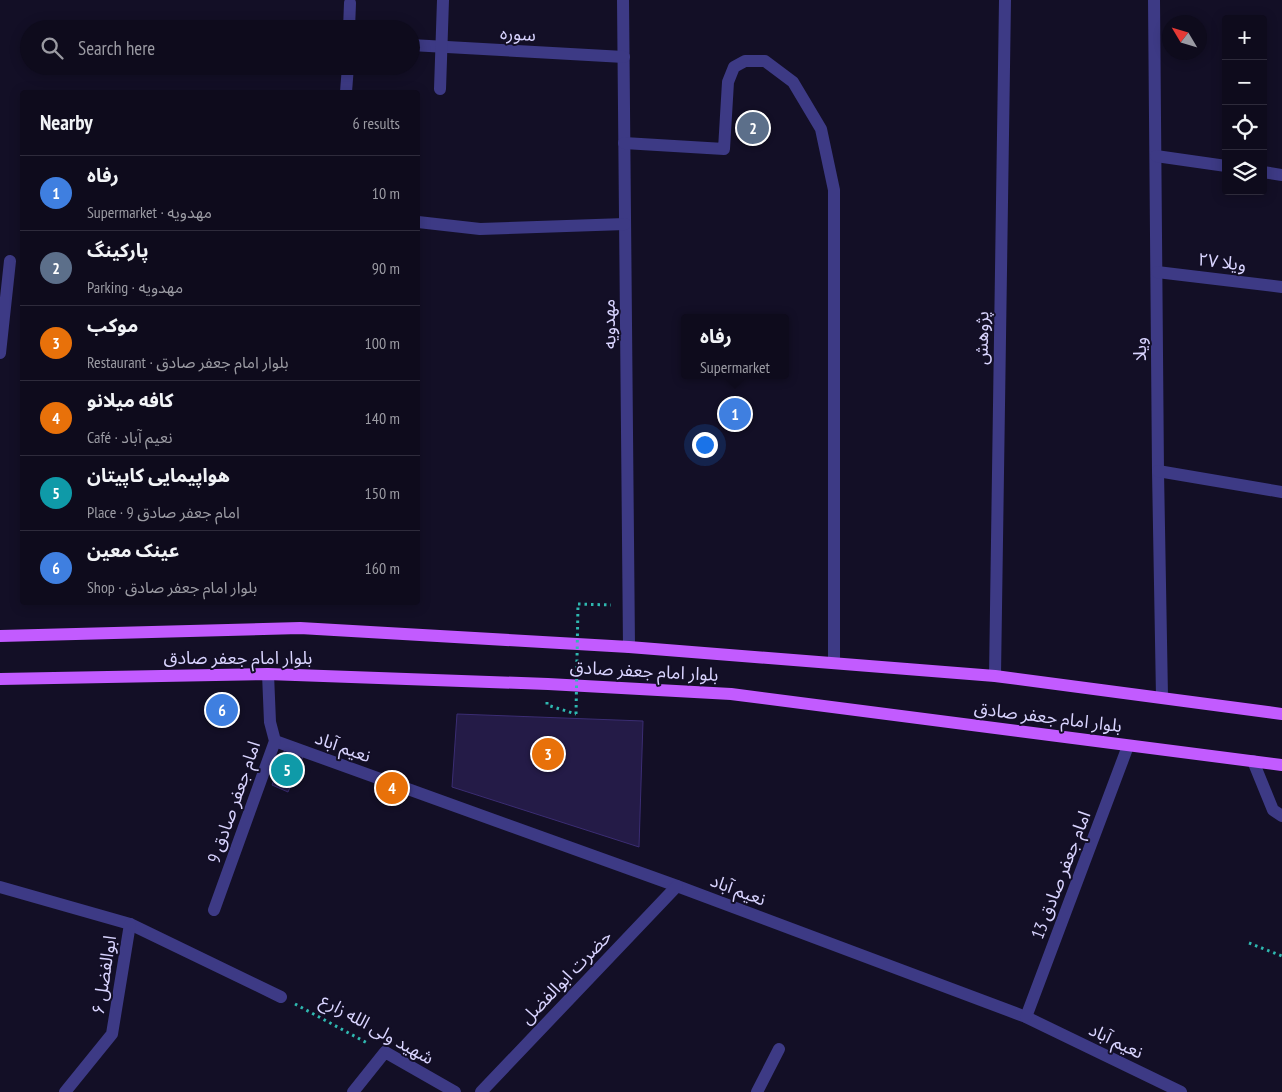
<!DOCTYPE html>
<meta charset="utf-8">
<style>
body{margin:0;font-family:"PT Sans Narrow","Noto Sans Arabic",sans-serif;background:#1c1929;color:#f1f3f6}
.controls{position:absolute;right:15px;top:15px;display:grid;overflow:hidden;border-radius:5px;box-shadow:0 2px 12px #0003}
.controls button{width:45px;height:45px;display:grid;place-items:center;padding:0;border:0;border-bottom:1px solid #2e2b3b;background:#0e0b1c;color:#f1f3f6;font:25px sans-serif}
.compass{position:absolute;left:1162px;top:15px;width:45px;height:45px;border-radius:50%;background:#0e0b1c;box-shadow:0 2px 12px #0003;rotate:308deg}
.you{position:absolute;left:704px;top:444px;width:18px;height:18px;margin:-12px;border:4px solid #fff;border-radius:50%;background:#1a73e8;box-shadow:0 0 0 8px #1a73e833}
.badge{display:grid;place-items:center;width:32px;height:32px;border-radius:50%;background:#1a73e8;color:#fff;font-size:16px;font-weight:700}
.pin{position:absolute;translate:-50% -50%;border:2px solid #fff;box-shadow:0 1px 5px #0006}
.popup{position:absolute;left:681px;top:314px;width:108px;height:65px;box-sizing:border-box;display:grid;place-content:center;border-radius:5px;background:#0e0b1c;filter:drop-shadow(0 1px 4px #0005);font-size:16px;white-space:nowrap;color:#9b9ba3}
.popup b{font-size:19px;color:#f1f3f6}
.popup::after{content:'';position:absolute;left:50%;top:100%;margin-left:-10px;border:10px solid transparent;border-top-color:#0e0b1c}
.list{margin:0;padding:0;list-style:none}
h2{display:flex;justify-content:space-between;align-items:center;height:65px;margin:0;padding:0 20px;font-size:21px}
h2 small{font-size:16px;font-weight:400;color:#9b9ba3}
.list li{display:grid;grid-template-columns:32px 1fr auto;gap:15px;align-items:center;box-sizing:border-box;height:75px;padding:0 20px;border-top:1px solid #2e2b3b}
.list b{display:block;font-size:19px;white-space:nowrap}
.list p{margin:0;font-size:16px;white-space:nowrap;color:#9b9ba3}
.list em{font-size:16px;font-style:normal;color:#9b9ba3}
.icon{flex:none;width:28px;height:28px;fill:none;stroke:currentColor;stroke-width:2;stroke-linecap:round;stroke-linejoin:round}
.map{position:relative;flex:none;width:1282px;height:1092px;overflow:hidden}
.search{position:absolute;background:#0e0b1c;box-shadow:0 2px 12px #0003;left:20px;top:20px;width:400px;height:55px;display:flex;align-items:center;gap:12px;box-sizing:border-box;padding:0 18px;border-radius:28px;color:#9b9ba3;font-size:19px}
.panel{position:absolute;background:#0e0b1c;box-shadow:0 2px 12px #0003;left:20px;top:90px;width:400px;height:515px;border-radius:5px}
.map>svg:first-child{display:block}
.building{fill:#241b47;stroke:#3b2d73}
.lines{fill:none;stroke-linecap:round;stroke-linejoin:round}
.path{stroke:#2fb8b0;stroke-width:3;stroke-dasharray:2.5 4;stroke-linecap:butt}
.minor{stroke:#3d3a85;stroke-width:12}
.major{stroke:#c25bff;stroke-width:12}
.path-bridge{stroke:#2fb8b0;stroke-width:3;stroke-dasharray:2.5 4;stroke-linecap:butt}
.labels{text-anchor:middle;stroke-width:4;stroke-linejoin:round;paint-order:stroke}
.street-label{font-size:18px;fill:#d9d4ff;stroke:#130f26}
</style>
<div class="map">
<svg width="1282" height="1092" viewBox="0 0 1282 1092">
<rect width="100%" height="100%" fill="#130f26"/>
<!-- building -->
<g class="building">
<path d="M 457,714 L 643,721 L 639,847 L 452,787 Z"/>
<path d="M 285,749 L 304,754 L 288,792 L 272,785 Z"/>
</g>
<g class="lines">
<!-- path -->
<g class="path">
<path d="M 578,604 L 611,605"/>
<path d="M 547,702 L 547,705 L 576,714"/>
<path d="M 1249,943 L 1282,956"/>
<path d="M 295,1004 L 369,1044"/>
</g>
<!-- minor -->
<g class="minor">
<path d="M 623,0 L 629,647"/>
<path d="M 1154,0 L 1158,471 L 1162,697"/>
<path d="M 349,29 L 350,3"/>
<path d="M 411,45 L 624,57"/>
<path d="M 440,89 L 443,0"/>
<path d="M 346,92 L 348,66"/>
<path d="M 624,143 L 724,149 L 728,82 L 734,67 L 745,61 L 765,61 L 793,82 L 821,129 L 834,190 L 834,663"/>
<path d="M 1156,156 L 1226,166"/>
<path d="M 1263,172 L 1282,175"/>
<path d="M 418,222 L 480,229 L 625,224"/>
<path d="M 1157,272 L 1282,287"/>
<path d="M 0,353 L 10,261"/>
<path d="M 1158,471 L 1282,492"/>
<path d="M 995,676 L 1005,0"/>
<path d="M 275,741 L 677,886 L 1026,1017 L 1181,1092"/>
<path d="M 1253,761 L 1273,810 L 1282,816"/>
<path d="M 0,887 L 130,924 L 281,997"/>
<path d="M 214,910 L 275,741 L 270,722 L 268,674"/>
<path d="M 1026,1017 L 1128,746"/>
<path d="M 65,1092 L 112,1034 L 130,924"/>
<path d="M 353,1092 L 385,1052 L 455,1092"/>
<path d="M 481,1092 L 677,886"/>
<path d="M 757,1092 L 779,1049"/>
</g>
<!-- major -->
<g class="major">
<path d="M 0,636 L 300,628 L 629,647 L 995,676 L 1282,714"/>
<path d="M 0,679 L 268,674 L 548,684 L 731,694 L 1282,765"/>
</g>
<!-- path-bridge -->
<path class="path-bridge" d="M 576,714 L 578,604"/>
</g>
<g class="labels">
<!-- street labels -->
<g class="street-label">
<text transform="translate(518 34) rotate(3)" y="6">سوره</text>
<text transform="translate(1222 262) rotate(7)" y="6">ویلا ۲۷</text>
<text transform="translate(609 324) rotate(-91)" y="6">مهدویه</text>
<text transform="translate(982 338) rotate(-89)" y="6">پژوهش</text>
<text transform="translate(1140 349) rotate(-90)" y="6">ویلا</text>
<text x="238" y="664">بلوار امام جعفر صادق</text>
<text transform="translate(644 671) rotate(3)" y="6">بلوار امام جعفر صادق</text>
<text transform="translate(1048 717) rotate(7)" y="6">بلوار امام جعفر صادق</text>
<text transform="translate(343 747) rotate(20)" y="6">نعیم آباد</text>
<text transform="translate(234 802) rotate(-71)" y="6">امام جعفر صادق 9</text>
<text transform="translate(1061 875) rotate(-69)" y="6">امام جعفر صادق 13</text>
<text transform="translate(738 890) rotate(21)" y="6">نعیم آباد</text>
<text transform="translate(104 975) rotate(-81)" y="6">ابوالفضل ۶</text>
<text transform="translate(566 977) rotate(-46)" y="6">حضرت ابوالفضل</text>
<text transform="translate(377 1029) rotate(29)" y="6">شهید ولی الله زارع</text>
<text transform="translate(1116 1041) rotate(26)" y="6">نعیم آباد</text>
</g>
</g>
</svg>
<div class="controls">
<button>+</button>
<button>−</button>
<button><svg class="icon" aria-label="locate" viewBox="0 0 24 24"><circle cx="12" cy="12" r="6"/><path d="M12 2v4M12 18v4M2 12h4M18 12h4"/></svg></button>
<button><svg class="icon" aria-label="layers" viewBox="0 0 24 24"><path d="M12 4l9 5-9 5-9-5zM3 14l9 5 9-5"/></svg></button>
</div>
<svg class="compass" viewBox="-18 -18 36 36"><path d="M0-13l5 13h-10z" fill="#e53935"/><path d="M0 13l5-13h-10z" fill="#9b9ba3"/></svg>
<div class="you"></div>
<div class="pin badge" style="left:735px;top:414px;background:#3f7fe0">1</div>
<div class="popup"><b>رفاه</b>Supermarket</div>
<div class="pin badge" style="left:753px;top:128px;background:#5c6f8a">2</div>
<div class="pin badge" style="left:548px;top:754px;background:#e8710a">3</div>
<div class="pin badge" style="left:392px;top:788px;background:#e8710a">4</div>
<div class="pin badge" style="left:287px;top:770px;background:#0f9aa8">5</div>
<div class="pin badge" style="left:222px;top:710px;background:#3f7fe0">6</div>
<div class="search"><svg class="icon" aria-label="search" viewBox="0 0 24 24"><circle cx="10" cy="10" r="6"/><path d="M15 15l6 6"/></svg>Search here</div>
<section class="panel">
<h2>Nearby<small>6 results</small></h2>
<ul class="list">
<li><span class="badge" style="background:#3f7fe0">1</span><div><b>رفاه</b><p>Supermarket · مهدویه</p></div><em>10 m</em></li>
<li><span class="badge" style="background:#5c6f8a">2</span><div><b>پارکینگ</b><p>Parking · مهدویه</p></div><em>90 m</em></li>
<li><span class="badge" style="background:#e8710a">3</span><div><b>موکب</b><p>Restaurant · بلوار امام جعفر صادق</p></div><em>100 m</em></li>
<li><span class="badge" style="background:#e8710a">4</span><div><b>کافه میلانو</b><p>Café · نعیم آباد</p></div><em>140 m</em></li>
<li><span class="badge" style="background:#0f9aa8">5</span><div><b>هواپیمایی کاپیتان</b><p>Place · امام جعفر صادق 9</p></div><em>150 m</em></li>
<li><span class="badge" style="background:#3f7fe0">6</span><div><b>عینک معین</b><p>Shop · بلوار امام جعفر صادق</p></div><em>160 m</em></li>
</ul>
</section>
</div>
